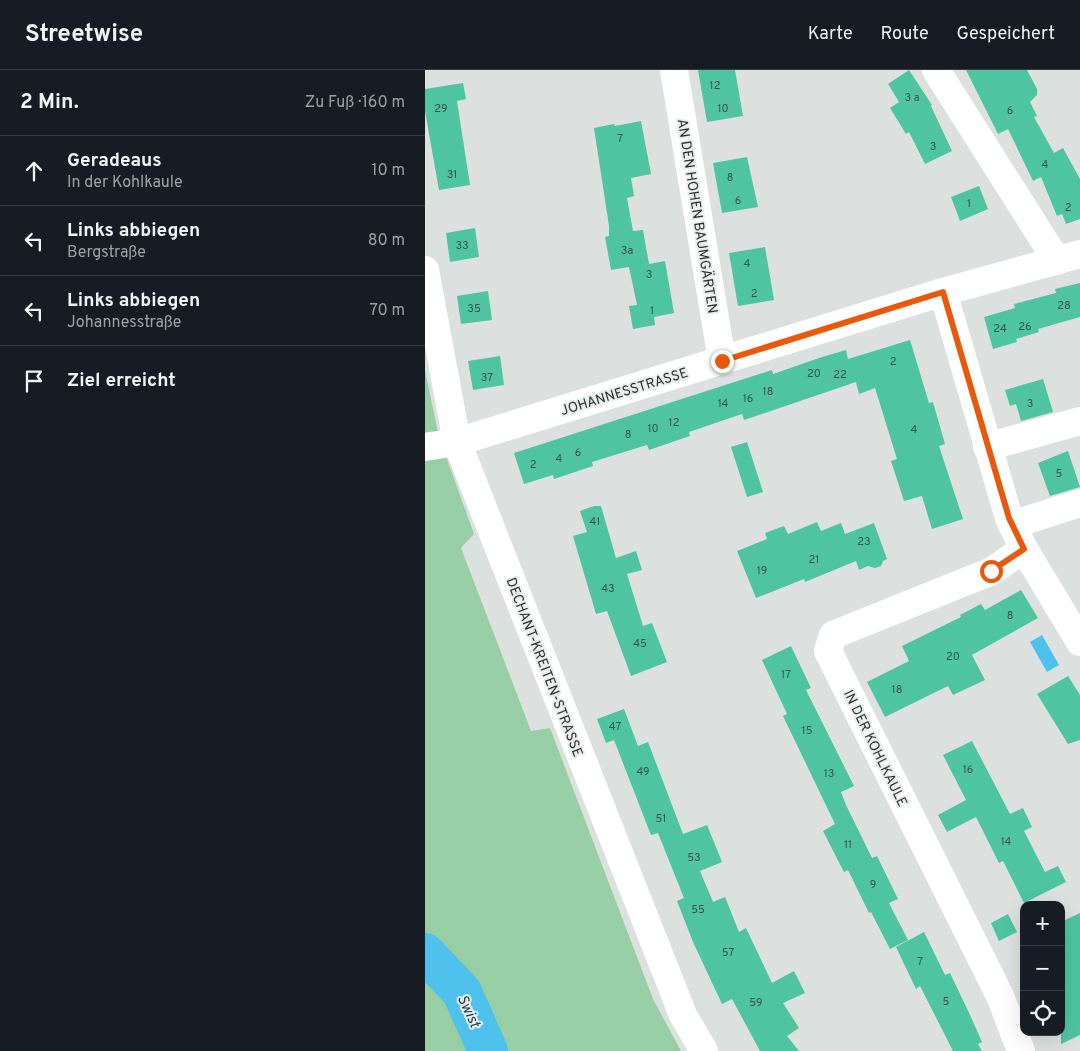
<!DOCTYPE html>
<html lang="de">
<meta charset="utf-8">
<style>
body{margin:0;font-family:Overpass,sans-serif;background:#242831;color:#f1f3f6}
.controls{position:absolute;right:15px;bottom:15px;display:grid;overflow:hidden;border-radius:10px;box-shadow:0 5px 20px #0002}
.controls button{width:45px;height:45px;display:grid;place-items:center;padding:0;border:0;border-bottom:1px solid #363941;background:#171b24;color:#f1f3f6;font:25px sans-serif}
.stop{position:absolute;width:15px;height:15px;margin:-11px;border:4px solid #ea580c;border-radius:50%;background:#fff}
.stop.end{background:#ea580c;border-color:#fff;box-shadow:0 1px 5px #0008}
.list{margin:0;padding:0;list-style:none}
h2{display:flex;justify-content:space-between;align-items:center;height:65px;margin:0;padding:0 20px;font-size:21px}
h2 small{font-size:16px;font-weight:400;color:#9ea1a6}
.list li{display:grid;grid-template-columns:32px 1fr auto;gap:15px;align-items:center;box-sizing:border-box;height:70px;padding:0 20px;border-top:1px solid #363941}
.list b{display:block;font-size:19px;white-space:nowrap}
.list p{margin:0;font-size:16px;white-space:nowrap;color:#9ea1a6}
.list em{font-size:16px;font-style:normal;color:#9ea1a6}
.icon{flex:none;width:28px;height:28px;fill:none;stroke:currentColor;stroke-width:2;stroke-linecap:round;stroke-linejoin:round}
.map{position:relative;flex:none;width:655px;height:981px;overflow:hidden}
header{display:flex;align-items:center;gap:30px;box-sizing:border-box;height:70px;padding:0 25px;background:#171b24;border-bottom:1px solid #363941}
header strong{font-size:24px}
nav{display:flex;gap:28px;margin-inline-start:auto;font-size:18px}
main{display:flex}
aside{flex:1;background:#171b24}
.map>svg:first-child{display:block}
.green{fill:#98cea3}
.water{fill:#4dc0eb}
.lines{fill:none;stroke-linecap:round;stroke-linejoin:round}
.river{stroke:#4dc0eb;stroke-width:40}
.building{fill:#4ec4a0}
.minor{stroke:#fff;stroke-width:28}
.route{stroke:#ea580c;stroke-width:6}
.labels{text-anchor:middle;stroke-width:4;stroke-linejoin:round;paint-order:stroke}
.number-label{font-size:11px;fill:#36554c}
.street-label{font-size:14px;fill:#2e3030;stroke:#e9eeed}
.water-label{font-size:15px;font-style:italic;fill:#0f4153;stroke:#e9eeed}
</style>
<header>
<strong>Streetwise</strong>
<nav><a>Karte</a><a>Route</a><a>Gespeichert</a></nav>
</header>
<main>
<aside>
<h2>2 Min.<small>Zu Fuß · 160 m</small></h2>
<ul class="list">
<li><svg class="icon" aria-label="ahead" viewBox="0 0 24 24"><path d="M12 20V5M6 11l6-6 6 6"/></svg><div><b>Geradeaus</b><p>In der Kohlkaule</p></div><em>10 m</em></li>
<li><svg class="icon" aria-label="left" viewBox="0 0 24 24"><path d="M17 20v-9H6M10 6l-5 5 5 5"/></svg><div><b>Links abbiegen</b><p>Bergstraße</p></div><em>80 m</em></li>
<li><svg class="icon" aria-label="left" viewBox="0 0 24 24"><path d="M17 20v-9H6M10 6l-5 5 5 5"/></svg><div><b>Links abbiegen</b><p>Johannesstraße</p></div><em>70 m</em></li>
<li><svg class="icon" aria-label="arrive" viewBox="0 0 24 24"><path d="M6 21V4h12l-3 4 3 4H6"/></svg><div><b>Ziel erreicht</b></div></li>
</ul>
</aside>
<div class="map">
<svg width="655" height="981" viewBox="0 0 655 981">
<rect width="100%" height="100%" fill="#dce1e0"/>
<!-- green -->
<path class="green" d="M 0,300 L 14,367 L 49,464 L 36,478 L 106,661 L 125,658 L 228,929 L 256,981 L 0,981 Z"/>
<!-- water -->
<path class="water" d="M 617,565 L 634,595 L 622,602 L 605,572 Z"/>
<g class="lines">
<!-- river -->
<path class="river" d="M 0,883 L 37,922 L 63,981"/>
</g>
<!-- building -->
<g class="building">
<path d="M 273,0 L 310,0 L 318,46 L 282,52 Z"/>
<path d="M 484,0 L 507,35 L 506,36 L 527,81 L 500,94 L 484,62 L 481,64 L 465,38 L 474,32 L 463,14 Z"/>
<path d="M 541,0 L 602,0 L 612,19 L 612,25 L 605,32 L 612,46 L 609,47 L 629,83 L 638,78 L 655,109 L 655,149 L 641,154 L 637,144 L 632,146 L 616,107 L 608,111 L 583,59 L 573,64 Z"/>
<path d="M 38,13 L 41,29 L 32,31 L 45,115 L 14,120 L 0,41 L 0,19 Z"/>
<path d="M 216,51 L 226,104 L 206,108 L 209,126 L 202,128 L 208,161 L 218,160 L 224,194 L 240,191 L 249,243 L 229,247 L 230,255 L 208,259 L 204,236 L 212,235 L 204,197 L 186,200 L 180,167 L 184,166 L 184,156 L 169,58 L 189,54 L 190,56 Z"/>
<path d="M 322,87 L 333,137 L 297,143 L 288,93 Z"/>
<path d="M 554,116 L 563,139 L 535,151 L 526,127 Z"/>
<path d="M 50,158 L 54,187 L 25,192 L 21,163 Z"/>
<path d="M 340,177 L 349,230 L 313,236 L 304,183 Z"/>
<path d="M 655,213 L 655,247 L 613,259 L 614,262 L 591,269 L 592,272 L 568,279 L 559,247 L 590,238 L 589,234 L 631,223 L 630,219 Z"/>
<path d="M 63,221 L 67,250 L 36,254 L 32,226 Z"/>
<path d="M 485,270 L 504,333 L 508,332 L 520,374 L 514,376 L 538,449 L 507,459 L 497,426 L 479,431 L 466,391 L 472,389 L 450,318 L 434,324 L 431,312 L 319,350 L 317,344 L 264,362 L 265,366 L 224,380 L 222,375 L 167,392 L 168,396 L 129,409 L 128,405 L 99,414 L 89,383 L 347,300 L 348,304 L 397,287 L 421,280 L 423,289 Z"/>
<path d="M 75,286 L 79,315 L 48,320 L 43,291 Z"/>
<path d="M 618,309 L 628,342 L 596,351 L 591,334 L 585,336 L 580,320 Z"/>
<path d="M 322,372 L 338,422 L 322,427 L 306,377 Z"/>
<path d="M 643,381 L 655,417 L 625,426 L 613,393 Z"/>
<path d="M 169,436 L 176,436 L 191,488 L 211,481 L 217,500 L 202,504 L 218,556 L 227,553 L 242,592 L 206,606 L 182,541 L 171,544 L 148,466 L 162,462 L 155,441 Z"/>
<path d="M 392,452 L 396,461 L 416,453 L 420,464 L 449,453 L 462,489 L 458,491 L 456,496 L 450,498 L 443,496 L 434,500 L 431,491 L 380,512 L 379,509 L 331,528 L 312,481 L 342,469 L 340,463 L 359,456 L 363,464 Z"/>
<path d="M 596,520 L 613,548 L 547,585 L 560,610 L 528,625 L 523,616 L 460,647 L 442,612 L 484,591 L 477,576 L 536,547 L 535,545 L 556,534 L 560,540 Z"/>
<path d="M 366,576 L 386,618 L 381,620 L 429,716 L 416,722 L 421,735 L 447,788 L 452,786 L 473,829 L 464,833 L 483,870 L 465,879 L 446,842 L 444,843 L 423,800 L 419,802 L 398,761 L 410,754 L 358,646 L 362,644 L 337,590 Z"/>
<path d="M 643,606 L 655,625 L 655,670 L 643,674 L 612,624 Z"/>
<path d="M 199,639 L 213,676 L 223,672 L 258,764 L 282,755 L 297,792 L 275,801 L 288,832 L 300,827 L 314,862 L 321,858 L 347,913 L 369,901 L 380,923 L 358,933 L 374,958 L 362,966 L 374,981 L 335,981 L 307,929 L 297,934 L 268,872 L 252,831 L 259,828 L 233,763 L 226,765 L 189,670 L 181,673 L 172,649 Z"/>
<path d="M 547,671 L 585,744 L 598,738 L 607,757 L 599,761 L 620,802 L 633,796 L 641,812 L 599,833 L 578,791 L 574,793 L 551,747 L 522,762 L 513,745 L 541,730 L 518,685 Z"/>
<path d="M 655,843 L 655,965 L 636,974 L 636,852 Z"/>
<path d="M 583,844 L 592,862 L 574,871 L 566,853 Z"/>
<path d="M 499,862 L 520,905 L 525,903 L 545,945 L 557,972 L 553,974 L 557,981 L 528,981 L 495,916 L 491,919 L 471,877 Z"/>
</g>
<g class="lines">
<!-- minor -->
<g class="minor">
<path d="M 249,0 L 297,291"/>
<path d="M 511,0 L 632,191"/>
<path d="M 0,200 L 32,372 L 258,945 L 279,981"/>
<path d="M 518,222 L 584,448 L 599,479 L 655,572"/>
<path d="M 0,377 L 32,372 L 518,222 L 655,184"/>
<path d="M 562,377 L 655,351"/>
<path d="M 587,455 L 655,433"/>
<path d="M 596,981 L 576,928 L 403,581 L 408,565 L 567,501 L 599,479"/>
</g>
</g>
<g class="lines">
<!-- route -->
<path class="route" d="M 297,291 L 518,222 L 584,448 L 599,479 L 566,501"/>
</g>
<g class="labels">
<!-- number labels -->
<g class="number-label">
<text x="290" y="19">12</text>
<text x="487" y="31">3 a</text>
<text x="16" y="42">29</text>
<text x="298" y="42">10</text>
<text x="585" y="44">6</text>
<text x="195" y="72">7</text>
<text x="508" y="80">3</text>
<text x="620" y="98">4</text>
<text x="27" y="108">31</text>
<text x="305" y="111">8</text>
<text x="313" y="134">6</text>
<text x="544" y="137">1</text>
<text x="643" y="141">2</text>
<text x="37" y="179">33</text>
<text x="202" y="184">3a</text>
<text x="322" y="197">4</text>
<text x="224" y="208">3</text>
<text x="329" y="227">2</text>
<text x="639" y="239">28</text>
<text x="49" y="242">35</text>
<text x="227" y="244">1</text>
<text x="600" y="260">26</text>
<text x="575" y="262">24</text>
<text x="468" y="295">2</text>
<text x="389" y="307">20</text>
<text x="415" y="308">22</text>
<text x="62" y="311">37</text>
<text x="343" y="325">18</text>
<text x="323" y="332">16</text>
<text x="298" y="337">14</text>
<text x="605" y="337">3</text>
<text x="249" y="356">12</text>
<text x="228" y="362">10</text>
<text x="489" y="363">4</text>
<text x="203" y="368">8</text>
<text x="153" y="386">6</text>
<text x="134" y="392">4</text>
<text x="108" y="398">2</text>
<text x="634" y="407">5</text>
<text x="170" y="455">41</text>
<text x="439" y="475">23</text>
<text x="389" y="493">21</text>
<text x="337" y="504">19</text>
<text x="183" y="522">43</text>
<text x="585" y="549">8</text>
<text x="215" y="577">45</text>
<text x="528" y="590">20</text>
<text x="361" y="608">17</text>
<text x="472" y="623">18</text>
<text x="190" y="660">47</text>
<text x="382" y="664">15</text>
<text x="543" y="703">16</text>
<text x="218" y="705">49</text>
<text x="404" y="707">13</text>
<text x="236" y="752">51</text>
<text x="581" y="775">14</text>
<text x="423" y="778">11</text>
<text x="269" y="791">53</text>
<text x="448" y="818">9</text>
<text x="273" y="843">55</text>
<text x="303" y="886">57</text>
<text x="495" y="895">7</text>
<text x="521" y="935">5</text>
<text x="331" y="936">59</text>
</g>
<!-- street labels -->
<g class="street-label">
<text transform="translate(273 146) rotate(81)" y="5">AN DEN HOHEN BAUMGÄRTEN</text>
<text transform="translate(199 321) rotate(-17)" y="5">JOHANNESSTRASSE</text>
<text transform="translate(120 597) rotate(69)" y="5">DECHANT-KREITEN-STRASSE</text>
<text transform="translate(451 678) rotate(64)" y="5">IN DER KOHLKAULE</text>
</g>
<!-- water labels -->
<g class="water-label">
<text transform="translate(44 941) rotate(65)" y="5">Swist</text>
</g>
</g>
</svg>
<div class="controls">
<button>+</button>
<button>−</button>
<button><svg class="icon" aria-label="locate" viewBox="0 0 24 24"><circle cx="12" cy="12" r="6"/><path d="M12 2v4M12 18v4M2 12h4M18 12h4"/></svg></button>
</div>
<div class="stop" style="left:566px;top:501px"></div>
<div class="stop end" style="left:297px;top:291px"></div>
</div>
</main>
